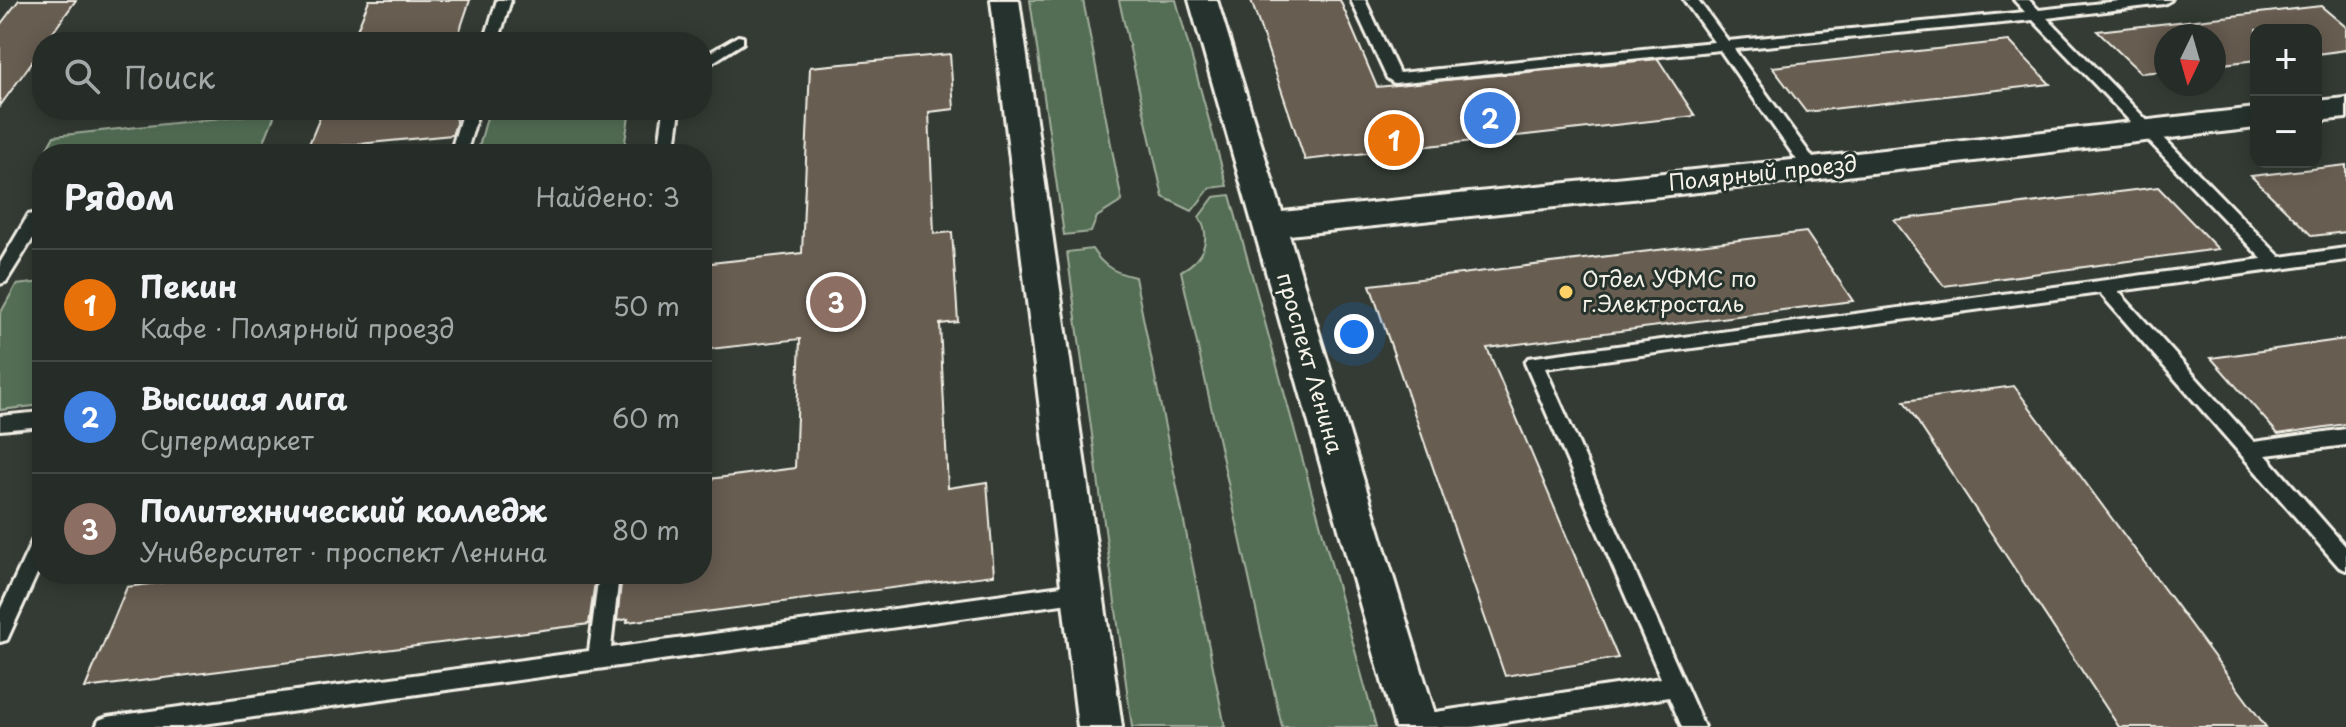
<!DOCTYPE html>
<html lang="ru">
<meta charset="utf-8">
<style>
body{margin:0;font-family:"Playpen Sans",sans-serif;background:#2e342f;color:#f1f3f6}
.controls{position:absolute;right:24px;top:24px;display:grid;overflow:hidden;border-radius:16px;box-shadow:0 4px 20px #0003}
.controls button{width:72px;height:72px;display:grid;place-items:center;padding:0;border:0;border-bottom:2px solid #424844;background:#262c27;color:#f1f3f6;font:40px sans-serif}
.compass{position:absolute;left:2154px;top:24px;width:72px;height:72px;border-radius:50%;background:#262c27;box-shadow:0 4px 20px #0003;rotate:185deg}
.you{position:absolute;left:1354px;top:334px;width:28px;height:28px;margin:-20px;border:6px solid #fff;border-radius:50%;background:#1a73e8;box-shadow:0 0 0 12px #1a73e833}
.badge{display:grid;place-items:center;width:52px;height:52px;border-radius:50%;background:#ffd166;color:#fff;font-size:26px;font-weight:700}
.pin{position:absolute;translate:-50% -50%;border:4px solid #fff;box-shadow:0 2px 8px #0006}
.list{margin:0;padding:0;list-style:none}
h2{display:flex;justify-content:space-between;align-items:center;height:104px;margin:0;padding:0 32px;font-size:34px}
h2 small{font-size:26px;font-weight:400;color:#a4a7a7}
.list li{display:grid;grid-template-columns:52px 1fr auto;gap:24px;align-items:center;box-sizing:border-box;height:112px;padding:0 32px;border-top:2px solid #424844}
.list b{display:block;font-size:30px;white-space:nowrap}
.list p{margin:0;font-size:26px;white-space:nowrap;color:#a4a7a7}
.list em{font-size:26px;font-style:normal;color:#a4a7a7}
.icon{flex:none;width:44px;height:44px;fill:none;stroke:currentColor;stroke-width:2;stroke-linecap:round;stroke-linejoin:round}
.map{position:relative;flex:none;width:2346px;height:727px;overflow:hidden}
.search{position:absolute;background:#262c27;box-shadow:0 4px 20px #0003;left:32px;top:32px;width:680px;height:88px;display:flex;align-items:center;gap:20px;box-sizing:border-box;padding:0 28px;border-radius:32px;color:#a4a7a7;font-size:30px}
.panel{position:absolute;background:#262c27;box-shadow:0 4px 20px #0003;left:32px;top:144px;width:680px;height:440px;border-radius:32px}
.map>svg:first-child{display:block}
.green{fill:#536e54;stroke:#a4b09e;stroke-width:2}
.building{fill:#675d51;stroke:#f4f1e8;stroke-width:2}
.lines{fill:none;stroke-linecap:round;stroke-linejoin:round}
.lane-casing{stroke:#f4f1e8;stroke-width:6}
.street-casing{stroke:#f4f1e8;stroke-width:6}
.lane{fill:#26332d;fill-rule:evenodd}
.street{fill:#26332d;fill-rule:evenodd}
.poi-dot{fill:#ffd166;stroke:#26332d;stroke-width:3}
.labels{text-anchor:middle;stroke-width:6;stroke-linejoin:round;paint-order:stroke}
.street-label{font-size:22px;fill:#f4f1e8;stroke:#26332d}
.poi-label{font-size:22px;fill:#f4f1e8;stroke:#26332d;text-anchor:start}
</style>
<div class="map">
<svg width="2346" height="727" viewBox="0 0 2346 727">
<rect width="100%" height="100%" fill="#333b34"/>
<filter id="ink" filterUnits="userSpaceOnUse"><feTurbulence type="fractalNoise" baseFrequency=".0125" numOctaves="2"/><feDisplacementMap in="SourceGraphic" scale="16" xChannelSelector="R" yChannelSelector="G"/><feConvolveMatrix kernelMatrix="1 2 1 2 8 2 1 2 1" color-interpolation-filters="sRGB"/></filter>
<g filter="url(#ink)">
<!-- green -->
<g class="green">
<path d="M 1030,0 L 1083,0 L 1122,201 L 1097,217 L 1091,232 L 1064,235 Z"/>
<path d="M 1119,0 L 1176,0 L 1227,186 L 1210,188 L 1192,211 L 1163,197 Z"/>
<path d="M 489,110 L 630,110 L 623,154 L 477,154 Z"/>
<path d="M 276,112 L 259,154 L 44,154 L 54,136 Z"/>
<path d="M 1230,195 L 1376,727 L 1282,727 L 1181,271 C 1202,260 1213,239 1199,217 L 1214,197 Z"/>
<path d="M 1092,249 C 1103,267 1116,273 1135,277 L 1225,727 L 1132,727 L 1067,252 Z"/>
<path d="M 42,282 L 42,405 L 0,410 L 0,314 L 16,285 Z"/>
</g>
<!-- building -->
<g class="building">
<path d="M 19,0 L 76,0 L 46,42 L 42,42 L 42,48 L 0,106 L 0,25 Z"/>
<path d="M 369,0 L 470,0 L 456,42 L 352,42 Z"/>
<path d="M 1251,0 L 1340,0 L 1377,87 L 1658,59 L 1695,116 L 1305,160 Z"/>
<path d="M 2321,6 L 2346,27 L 2346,50 L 2316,54 L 2316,30 L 2256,30 L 2256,60 L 2214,65 L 2214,36 L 2166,36 L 2166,71 L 2141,73 L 2097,31 Z"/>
<path d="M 2009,41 L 2050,84 L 1806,112 L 1772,67 Z"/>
<path d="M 950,54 L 954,109 L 929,112 L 934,234 L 952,232 L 958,322 L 940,324 L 948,488 L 987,482 L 994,575 L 627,622 L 628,619 L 617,621 L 622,574 L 702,574 L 702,480 L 795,468 L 800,339 L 702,350 L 702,264 L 802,253 L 810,67 Z"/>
<path d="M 323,110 L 455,110 L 456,124 L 452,135 L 307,149 Z"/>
<path d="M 2346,165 L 2346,232 L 2312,236 L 2251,176 Z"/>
<path d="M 2158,187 L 2218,249 L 1944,286 L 1894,220 Z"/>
<path d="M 1806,232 L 1853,301 L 1487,348 L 1618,658 L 1505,676 L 1370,285 Z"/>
<path d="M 2346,339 L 2346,424 L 2278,434 L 2211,358 Z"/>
<path d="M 2014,386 L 2266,727 L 2119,727 L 1904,401 Z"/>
<path d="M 223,574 L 596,574 L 589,624 L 85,688 L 127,587 Z"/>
</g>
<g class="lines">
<defs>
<g id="lane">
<path d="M 497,0 L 511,0 L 498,42 L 484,42 Z"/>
<path d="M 1351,0 L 1365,0 L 1399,73 L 1714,42 L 1684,0 L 1698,0 L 1728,41 L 2025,12 L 2014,0 L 2029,0 L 2039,10 L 2129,0 L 2171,0 L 2164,4 L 2047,18 L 2280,257 L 2346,248 L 2346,260 L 2118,291 L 2254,442 L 2346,429 L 2346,445 L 2266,455 L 2346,547 L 2346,570 L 2339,567 L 2100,293 L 1545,368 L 1704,727 L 1682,727 L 1669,697 L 1472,727 L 1406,727 L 1408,718 L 1416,715 L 1661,678 L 1525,363 L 1528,358 L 2262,259 L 2033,20 L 1734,49 L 1818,165 L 1820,169 L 1818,173 L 1806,173 L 1720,50 L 1394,83 L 1387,78 Z"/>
<path d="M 738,36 L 743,37 L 743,43 L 702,69 L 702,57 Z"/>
<path d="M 463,110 L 479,110 L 466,154 L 450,154 Z"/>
<path d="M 664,110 L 680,110 L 674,154 L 658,154 Z"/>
<path d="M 42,212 L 42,224 L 6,282 L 0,284 L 0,263 L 26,219 L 28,215 Z"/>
<path d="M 42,412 L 42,426 L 0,430 L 0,416 Z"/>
<path d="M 42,532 L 42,563 L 7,640 L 0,642 L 0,610 L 35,535 Z"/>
<path d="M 599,574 L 619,574 L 611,648 L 1083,583 L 1090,586 L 1093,592 L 1090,598 L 1083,601 L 182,727 L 96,727 L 99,720 L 107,717 L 589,651 Z"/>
</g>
<g id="street">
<path d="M 991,0 L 1019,0 L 1122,727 L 1078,727 Z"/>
<path d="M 1189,0 L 1217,0 L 1282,212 L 1812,158 L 2256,108 L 2256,128 L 1812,180 L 1289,235 L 1439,727 L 1395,727 Z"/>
<path d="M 2346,98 L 2346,118 L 2316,121 L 2316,101 Z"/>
</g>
</defs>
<!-- lane casing -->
<use href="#lane" class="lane-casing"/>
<!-- street casing -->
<use href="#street" class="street-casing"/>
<!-- lane -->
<use href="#lane" class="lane"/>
<!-- street -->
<use href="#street" class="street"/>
</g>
</g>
<!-- markers -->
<circle class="poi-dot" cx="1566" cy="292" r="8"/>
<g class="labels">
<!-- street labels -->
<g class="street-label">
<text transform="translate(1763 173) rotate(-6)" y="8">Полярный проезд</text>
<text transform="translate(1310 363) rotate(74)" y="8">проспект Ленина</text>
</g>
<!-- poi labels -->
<g class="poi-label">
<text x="1582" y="287">Отдел УФМС по<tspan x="1582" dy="25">г.Электросталь</tspan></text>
</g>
</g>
</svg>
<div class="controls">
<button>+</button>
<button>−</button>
</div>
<svg class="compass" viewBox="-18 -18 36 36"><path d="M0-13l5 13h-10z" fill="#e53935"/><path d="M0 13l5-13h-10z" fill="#a4a7a7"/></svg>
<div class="you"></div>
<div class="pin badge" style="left:1394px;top:140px;background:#e8710a">1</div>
<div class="pin badge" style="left:1490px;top:118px;background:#3f7fe0">2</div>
<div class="pin badge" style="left:836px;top:302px;background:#8d6e63">3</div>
<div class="search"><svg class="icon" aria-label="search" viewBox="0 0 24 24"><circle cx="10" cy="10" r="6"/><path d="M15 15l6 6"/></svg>Поиск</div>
<section class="panel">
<h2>Рядом<small>Найдено: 3</small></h2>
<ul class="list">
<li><span class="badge" style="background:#e8710a">1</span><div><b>Пекин</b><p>Кафе · Полярный проезд</p></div><em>50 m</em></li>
<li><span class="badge" style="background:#3f7fe0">2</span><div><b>Высшая лига</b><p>Супермаркет</p></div><em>60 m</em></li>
<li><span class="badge" style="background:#8d6e63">3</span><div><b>Политехнический колледж</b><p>Университет · проспект Ленина</p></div><em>80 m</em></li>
</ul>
</section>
</div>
